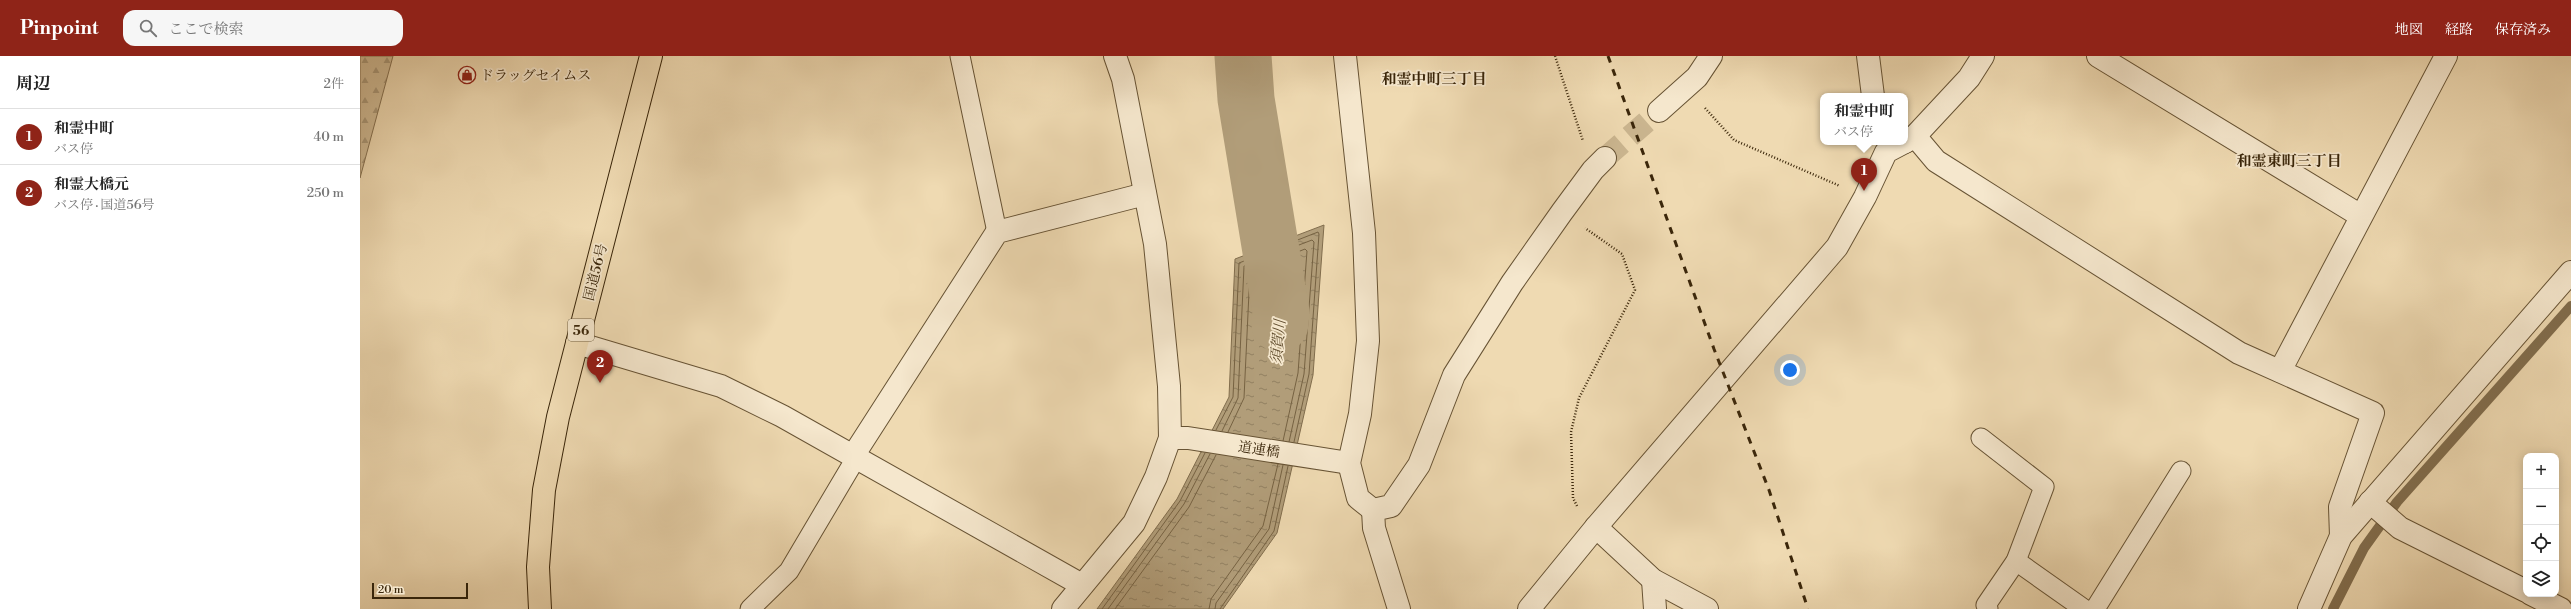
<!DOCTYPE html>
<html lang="ja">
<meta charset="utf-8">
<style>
body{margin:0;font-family:"Libre Bodoni","Noto Serif JP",serif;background:#f6f6f6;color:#222}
.controls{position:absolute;right:12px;bottom:12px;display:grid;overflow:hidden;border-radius:8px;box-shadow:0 2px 10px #0003}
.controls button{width:36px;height:36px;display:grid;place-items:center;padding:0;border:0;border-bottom:1px solid #e0e0e0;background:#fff;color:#222;font:20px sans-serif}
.scale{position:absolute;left:12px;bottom:10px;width:96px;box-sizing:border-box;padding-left:4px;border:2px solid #3a260a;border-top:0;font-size:11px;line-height:14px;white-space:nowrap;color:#3a260a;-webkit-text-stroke:3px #f5e7cd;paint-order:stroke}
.you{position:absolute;left:1430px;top:314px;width:14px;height:14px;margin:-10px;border:3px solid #fff;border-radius:50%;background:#1a73e8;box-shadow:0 0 0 6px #1a73e833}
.badge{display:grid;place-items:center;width:26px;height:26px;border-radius:50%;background:#8f2418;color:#fff;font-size:13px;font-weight:700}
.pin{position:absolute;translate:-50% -33px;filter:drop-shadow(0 1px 2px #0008)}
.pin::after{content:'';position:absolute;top:21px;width:14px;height:12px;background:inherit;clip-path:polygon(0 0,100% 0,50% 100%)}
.popup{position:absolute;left:1460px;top:37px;width:88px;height:52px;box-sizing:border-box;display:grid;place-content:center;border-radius:8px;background:#fff;filter:drop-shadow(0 1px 3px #0005);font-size:13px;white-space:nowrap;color:#767676}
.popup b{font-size:15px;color:#222}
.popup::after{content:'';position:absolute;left:50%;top:100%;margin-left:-8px;border:8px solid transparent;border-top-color:#fff}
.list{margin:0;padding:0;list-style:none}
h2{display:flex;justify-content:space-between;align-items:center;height:52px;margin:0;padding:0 16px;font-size:17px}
h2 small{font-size:13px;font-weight:400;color:#767676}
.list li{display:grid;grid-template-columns:26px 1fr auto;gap:12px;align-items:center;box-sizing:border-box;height:56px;padding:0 16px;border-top:1px solid #e0e0e0}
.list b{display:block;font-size:15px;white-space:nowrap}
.list p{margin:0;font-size:13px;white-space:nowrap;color:#767676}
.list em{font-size:13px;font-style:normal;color:#767676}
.icon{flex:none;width:22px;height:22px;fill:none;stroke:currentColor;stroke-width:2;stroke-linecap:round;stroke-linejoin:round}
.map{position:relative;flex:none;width:2211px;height:553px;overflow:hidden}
header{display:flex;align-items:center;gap:24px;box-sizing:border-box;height:56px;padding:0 20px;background:#8f2418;color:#fff}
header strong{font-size:19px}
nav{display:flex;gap:22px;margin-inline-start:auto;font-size:14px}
.search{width:280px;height:36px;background:#f6f6f6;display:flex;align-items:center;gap:10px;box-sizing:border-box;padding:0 14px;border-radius:12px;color:#767676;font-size:15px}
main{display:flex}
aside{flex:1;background:#fff}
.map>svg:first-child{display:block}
.forest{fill:url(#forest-firs);stroke:#857050}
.water{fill:url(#water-ripples);stroke:#816d4d}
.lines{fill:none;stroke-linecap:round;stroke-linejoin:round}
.shore{stroke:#766242;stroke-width:1}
.stream{stroke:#816d4d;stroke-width:10}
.river{stroke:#b19d79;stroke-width:57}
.street-tunnel{stroke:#cbb690;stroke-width:22;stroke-dasharray:22 11;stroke-linecap:butt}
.lane-casing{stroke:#675334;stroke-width:21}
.street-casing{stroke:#675334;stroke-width:24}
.highway-casing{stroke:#3a260a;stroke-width:24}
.path{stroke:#3a260a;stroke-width:2.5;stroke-dasharray:1 2;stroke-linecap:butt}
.lane{stroke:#f5e7cd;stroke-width:19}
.street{stroke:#f5e7cd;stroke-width:22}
.highway{stroke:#efdab2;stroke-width:22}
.rail{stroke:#3a260a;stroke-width:3;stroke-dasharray:7 7;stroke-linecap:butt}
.labels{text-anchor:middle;stroke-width:3.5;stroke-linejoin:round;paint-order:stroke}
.shield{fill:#f5e7cd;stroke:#726044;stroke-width:1}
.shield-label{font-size:13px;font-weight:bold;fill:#3a260a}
.poi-label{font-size:14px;fill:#3a260a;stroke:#f5e7cd;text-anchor:start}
.street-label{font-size:14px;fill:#3a260a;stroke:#f5e7cd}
.neighbourhood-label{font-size:15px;font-weight:bold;fill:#3a260a;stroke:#f5e7cd}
.water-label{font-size:15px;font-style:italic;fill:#5e4a2b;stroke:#f5e7cd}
</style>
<header>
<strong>Pinpoint</strong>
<div class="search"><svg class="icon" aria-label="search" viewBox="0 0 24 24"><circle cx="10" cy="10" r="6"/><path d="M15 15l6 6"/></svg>ここで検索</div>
<nav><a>地図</a><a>経路</a><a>保存済み</a></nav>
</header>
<main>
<aside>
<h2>周辺<small>2件</small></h2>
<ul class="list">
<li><span class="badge">1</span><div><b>和霊中町</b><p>バス停</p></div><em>40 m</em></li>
<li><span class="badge">2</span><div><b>和霊大橋元</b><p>バス停 · 国道56号</p></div><em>250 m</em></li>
</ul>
</aside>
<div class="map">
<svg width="2211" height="553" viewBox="0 0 2211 553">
<defs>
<pattern id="forest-firs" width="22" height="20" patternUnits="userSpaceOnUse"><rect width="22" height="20" fill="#d0bb95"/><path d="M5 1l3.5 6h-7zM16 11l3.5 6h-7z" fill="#aa9878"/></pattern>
<pattern id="water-ripples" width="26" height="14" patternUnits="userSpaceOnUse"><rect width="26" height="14" fill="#b19d79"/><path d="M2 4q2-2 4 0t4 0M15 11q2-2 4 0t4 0" fill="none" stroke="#918061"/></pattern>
</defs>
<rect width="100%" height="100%" fill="#efdab2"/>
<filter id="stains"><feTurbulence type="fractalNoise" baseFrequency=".005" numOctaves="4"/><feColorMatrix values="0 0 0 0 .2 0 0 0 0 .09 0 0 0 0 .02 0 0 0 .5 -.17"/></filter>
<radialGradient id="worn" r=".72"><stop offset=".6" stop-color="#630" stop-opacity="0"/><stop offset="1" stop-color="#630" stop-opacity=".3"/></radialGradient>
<!-- forest -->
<path class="forest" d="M 0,0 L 33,0 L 0,122 Z"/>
<!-- water -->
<path class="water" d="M 964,169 L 953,319 L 917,477 L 863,553 L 737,553 L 817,443 L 869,341 L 875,203 Z"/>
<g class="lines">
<!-- shore -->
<g class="shore">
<path d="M 856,374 L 873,341 L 879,207 L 958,176 L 959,178 L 949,318 L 934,386"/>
<path d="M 862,375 L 878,342 L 884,210 L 952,184 L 954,186 L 944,318 L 929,386"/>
<path d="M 868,376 L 884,342 L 890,215 L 945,193 L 947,195 L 938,317 L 923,385"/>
<path d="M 742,553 L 820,445 L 845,397"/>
<path d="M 748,553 L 824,448 L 850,398"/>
<path d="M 755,553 L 829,451 L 856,399"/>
<path d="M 849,553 L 851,543 L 903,470 L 918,408"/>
<path d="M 855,553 L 856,547 L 909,473 L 923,409"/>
<path d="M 860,553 L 914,475 L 928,410"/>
</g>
<!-- stream -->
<path class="stream" d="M 1973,553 L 2004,492 L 2037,446 L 2211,250"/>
<!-- river -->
<path class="river" d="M 883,0 L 886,43 L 921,256 L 920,268"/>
<!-- street-tunnel -->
<path class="street-tunnel" d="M 1245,102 L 1299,55"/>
<defs>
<g id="lane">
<path d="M 600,0 L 637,176"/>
<path d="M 1621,382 L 1684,431 L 1656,505 L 1626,549 L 1628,553"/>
<path d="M 1656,505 L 1724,553"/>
<path d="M 390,553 L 429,515 L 496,402"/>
<path d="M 1735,553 L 1821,415"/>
</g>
<g id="street">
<path d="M 985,0 L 1004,177 L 1008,285 L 1000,358 L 989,407 L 998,442 L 1013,454"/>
<path d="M 1508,0 L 1513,40"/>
<path d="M 1738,0 L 2001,160"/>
<path d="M 1299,55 L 1337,21 L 1351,0"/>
<path d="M 1555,80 L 1576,105 L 1879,297 L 2013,357 L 1980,451 L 1981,480"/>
<path d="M 1545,86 L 1555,80 L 1609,22 L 1623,0"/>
<path d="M 217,287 L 361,330 L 422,360 L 722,529"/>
<path d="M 1920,315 L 2086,0"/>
<path d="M 810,382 L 828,382 L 989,407"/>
<path d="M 493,400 L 637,176 L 785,138"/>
<path d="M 2010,446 L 2040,472 L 2166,535"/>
<path d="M 1236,471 L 1293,524 L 1347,553"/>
<path d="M 1293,524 L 1295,553"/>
<path d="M 2171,538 L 2201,553"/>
<path d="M 703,553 L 774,467 L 796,421 L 810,382 L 809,330 L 795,188 L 763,23 L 755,0"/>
<path d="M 1039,553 L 1014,472 L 1013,454 L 1031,450 L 1059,409 L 1094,319 L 1152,227 L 1202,156 L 1233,114 L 1245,102"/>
<path d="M 1169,553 L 1236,471 L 1477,191 L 1505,141 L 1526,96 L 1545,86"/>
<path d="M 1949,553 L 1981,480 L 2211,216"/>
</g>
<path id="highway" d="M 180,553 L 178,511 L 184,434 L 198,361 L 291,0"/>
</defs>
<!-- lane casing -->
<use href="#lane" class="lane-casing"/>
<!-- street casing -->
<use href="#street" class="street-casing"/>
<!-- highway casing -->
<use href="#highway" class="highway-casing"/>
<!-- path -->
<g class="path">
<path d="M 1195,0 L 1223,85"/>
<path d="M 1345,52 L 1374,84 L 1480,130"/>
<path d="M 1217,450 L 1213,442 L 1211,376 L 1219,342 L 1275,234 L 1262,198 L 1225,172"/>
</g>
<!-- lane -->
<use href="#lane" class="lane"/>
<!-- street -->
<use href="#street" class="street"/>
<!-- highway -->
<use href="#highway" class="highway"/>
<!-- rail -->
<path class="rail" d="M 1248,0 L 1354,293 L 1409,434 L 1448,553"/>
</g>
<!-- icons -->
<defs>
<symbol id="shop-ring" viewBox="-11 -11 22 22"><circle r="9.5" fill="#f5e7cd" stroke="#8f2418" stroke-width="1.5"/><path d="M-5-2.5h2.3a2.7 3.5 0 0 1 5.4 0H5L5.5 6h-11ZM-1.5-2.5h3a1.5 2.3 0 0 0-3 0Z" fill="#8f2418"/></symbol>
</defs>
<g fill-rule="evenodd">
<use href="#shop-ring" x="97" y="9" width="20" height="20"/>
</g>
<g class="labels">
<!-- shield labels -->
<rect class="shield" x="208" y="263" width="26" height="22" rx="3"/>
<g class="shield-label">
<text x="221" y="279">56</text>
</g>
<!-- poi labels -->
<g class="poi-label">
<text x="120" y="24">ドラッグセイムス</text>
</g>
<!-- street labels -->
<g class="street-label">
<text transform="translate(235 216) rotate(-76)" y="5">国道56号</text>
<text transform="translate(899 393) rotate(9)" y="5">道連橋</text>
</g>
<!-- neighbourhood labels -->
<g class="neighbourhood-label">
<text x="1074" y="28">和霊中町三丁目</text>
<text x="1929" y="110">和霊東町三丁目</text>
</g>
<!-- water labels -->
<g class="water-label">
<text transform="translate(918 286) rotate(-85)" y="5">須賀川</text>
</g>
</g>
<rect width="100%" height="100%" filter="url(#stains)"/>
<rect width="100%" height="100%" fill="url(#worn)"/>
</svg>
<div class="controls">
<button>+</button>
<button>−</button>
<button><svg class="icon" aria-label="locate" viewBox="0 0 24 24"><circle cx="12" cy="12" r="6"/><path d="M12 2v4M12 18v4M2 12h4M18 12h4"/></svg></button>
<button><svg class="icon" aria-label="layers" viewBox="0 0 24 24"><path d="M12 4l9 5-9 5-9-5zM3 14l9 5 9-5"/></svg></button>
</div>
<div class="scale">20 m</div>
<div class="you"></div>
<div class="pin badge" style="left:1504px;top:135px">1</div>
<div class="popup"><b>和霊中町</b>バス停</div>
<div class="pin badge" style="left:240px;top:327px">2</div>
</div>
</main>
